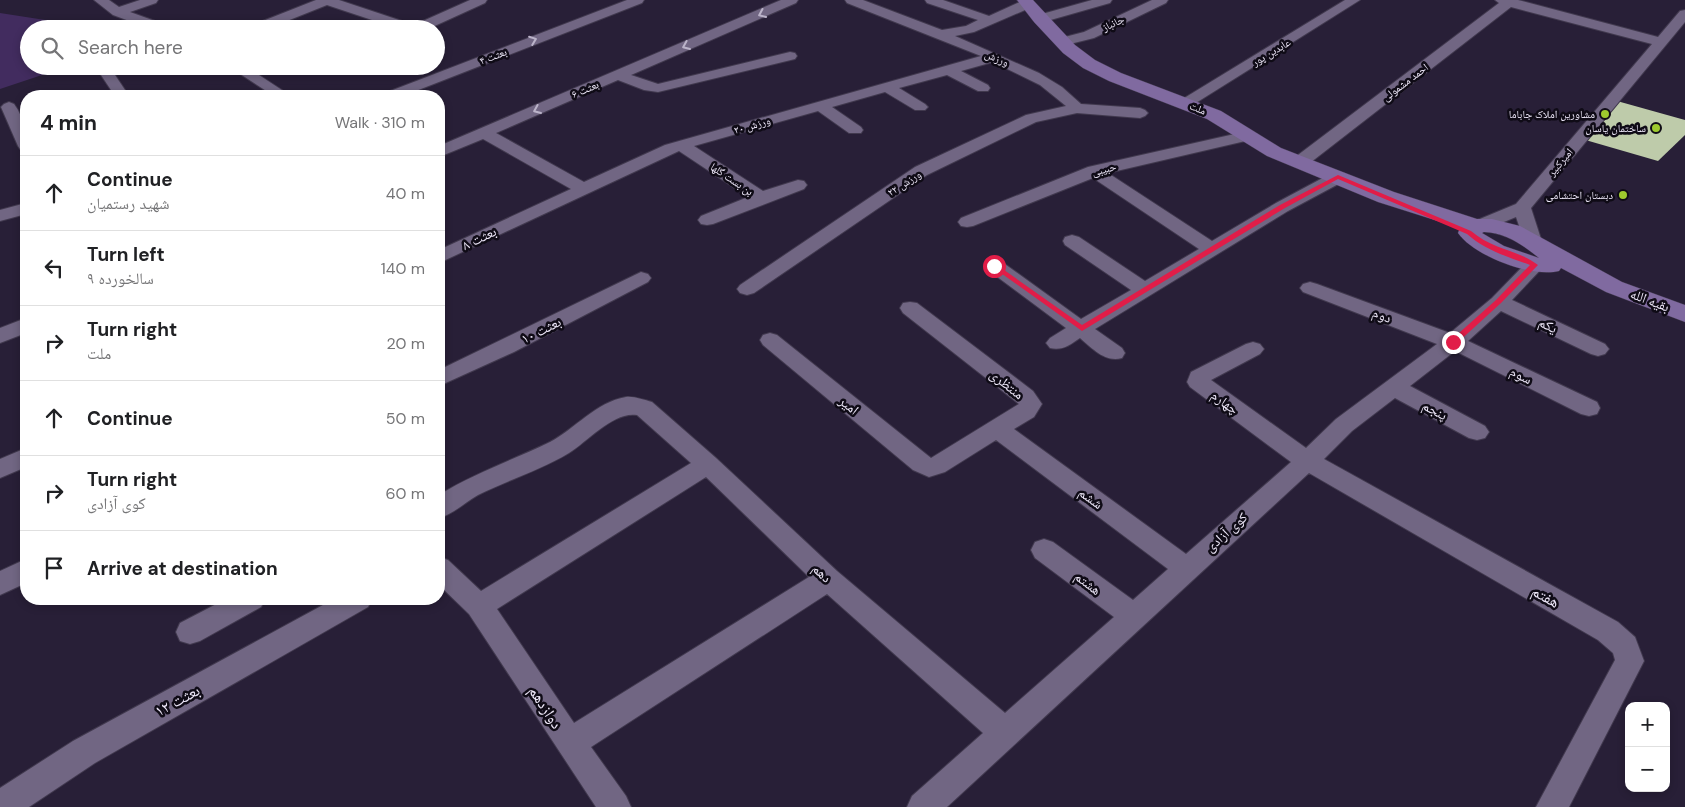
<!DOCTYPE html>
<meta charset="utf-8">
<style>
body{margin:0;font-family:"DM Sans","Noto Naskh Arabic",sans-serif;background:#f2f2f2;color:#202124}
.controls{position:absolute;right:15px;bottom:15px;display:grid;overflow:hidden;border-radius:10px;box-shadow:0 2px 8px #0003}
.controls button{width:45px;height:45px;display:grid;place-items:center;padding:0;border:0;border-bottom:1px solid #e0e0e0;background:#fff;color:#202124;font:25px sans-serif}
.stop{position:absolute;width:15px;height:15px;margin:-11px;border:4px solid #e11d48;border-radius:50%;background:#fff}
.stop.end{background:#e11d48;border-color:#fff;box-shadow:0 1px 5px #0008}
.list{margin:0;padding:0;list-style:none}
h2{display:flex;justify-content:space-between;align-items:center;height:65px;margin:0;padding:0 20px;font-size:21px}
h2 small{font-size:16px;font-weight:400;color:#757577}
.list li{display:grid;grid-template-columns:32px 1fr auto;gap:15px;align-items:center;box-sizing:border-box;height:75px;padding:0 20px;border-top:1px solid #e0e0e0}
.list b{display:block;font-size:19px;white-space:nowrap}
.list p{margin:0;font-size:16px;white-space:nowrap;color:#757577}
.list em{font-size:16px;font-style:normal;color:#757577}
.icon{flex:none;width:28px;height:28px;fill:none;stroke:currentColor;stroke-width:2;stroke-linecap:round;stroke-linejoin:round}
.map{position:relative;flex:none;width:1685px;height:807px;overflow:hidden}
.search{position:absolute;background:#fff;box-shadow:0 2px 8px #0003;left:20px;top:20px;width:425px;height:55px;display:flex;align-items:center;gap:12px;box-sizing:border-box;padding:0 18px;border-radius:28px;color:#757577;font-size:19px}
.panel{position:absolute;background:#fff;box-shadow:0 2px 8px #0003;left:20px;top:90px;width:425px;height:515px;border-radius:20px}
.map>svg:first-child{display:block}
.green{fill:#422c5f}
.building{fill:#becbaa}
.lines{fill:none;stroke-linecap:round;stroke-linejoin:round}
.street-casing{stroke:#41394e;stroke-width:2}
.secondary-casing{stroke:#41394e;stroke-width:1}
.street{fill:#716683;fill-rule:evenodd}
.secondary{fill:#806aa0;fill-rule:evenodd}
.oneway{stroke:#bbb3c9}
.route{fill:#e11d48}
.poi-dot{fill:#9eca2e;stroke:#0f0b16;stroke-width:2}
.labels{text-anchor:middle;stroke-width:5;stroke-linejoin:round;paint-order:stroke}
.far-street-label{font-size:11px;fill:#ede7f8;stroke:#0f0b16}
.far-poi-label{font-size:11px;fill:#ede7f8;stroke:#0f0b16;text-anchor:end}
.street-label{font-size:14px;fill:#ede7f8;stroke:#0f0b16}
.near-street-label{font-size:16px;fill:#ede7f8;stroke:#0f0b16}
</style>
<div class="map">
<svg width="1685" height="807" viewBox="0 0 1685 807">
<rect width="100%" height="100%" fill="#281f37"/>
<!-- green -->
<path class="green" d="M 0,13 L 71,24 L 63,29 L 29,29 L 29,66 L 69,66 L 0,89 Z"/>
<!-- building -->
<path class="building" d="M 1617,101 L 1685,120 L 1685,135 L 1658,161 L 1582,139 Z"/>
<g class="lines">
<defs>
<g id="street">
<path d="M 94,0 L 109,0 L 119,7 L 140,0 L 158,0 L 156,3 L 130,12 L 169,26 L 171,29 L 151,29 L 113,15 Z"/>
<path d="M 316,0 L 339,0 L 414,25 L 470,0 L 487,0 L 485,3 L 428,29 L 399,29 L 327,5 L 267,29 L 248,29 L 250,26 Z"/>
<path d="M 627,0 L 644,0 L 642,3 L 403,96 L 383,96 L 385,93 Z"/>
<path d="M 781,0 L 798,0 L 796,3 L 631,75 L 658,84 L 790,52 L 795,53 L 797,56 L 795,59 L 658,92 L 644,90 L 618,80 L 496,133 L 584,182 L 665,145 L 981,56 L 847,3 L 845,0 L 863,0 L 942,30 L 966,26 L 978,20 L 927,3 L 925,0 L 943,0 L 989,16 L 1022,1 L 1032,1 L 1033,4 L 1032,7 L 974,32 L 955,36 L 1039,73 L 1062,87 L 1081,104 L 1140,108 L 1145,110 L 1148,113 L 1145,116 L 1140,118 L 1077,113 L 1036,122 L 927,175 L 754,293 L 747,295 L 740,293 L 737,289 L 740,285 L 915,167 L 1026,115 L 1066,106 L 1040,85 L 993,62 L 961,71 L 988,85 L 990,88 L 988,91 L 978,91 L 947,75 L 899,88 L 925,104 L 928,107 L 925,110 L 915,110 L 885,92 L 832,107 L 861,127 L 863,130 L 861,133 L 849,133 L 818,111 L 694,146 L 763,191 L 798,180 L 804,181 L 807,185 L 804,189 L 713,224 L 707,225 L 701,224 L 698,220 L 701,216 L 748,197 L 679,151 L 439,263 L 439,250 L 571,189 L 483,139 L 439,157 L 439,146 Z"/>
<path d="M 1092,0 L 1112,0 L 1110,3 L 1040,23 L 1033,19 L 1035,16 Z"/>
<path d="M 1152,0 L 1168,0 L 1166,3 L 1094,38 L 1062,46 L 1055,42 L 1057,39 L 1084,32 Z"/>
<path d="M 1345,0 L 1360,0 L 1191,106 L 1181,106 L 1178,103 L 1181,100 Z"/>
<path d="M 1495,0 L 1518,0 L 1658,37 L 1680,11 L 1685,10 L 1685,22 L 1531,208 L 1542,242 L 1540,246 L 1533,248 L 1526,246 L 1516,217 L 1487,229 L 1481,230 L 1475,229 L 1472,225 L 1475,221 L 1516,204 L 1652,44 L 1511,7 L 1306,166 L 1294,166 L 1292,162 L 1294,158 L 1499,3 Z"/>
<path d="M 95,66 L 109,66 L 129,96 L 115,96 Z"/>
<path d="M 228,66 L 245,66 L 291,96 L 274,96 Z"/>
<path d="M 9,102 L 14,104 C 25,119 26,133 26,151 L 20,149 L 18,146 L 1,107 L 4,104 Z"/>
<path d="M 1248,131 L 1254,133 L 1256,136 L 1254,139 L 1108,173 L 1212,241 L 1276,203 L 1332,173 L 1344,173 L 1346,177 L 1344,181 L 1288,211 L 1095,329 L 1122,348 L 1125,353 L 1122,358 C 1105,363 1092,348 1080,338 C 1070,345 1062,351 1050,348 L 1046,343 L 1050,338 L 1066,328 L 988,270 L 985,266 L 988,262 L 995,260 L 1002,262 L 1081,319 L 1131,290 L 1065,245 L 1063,241 L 1065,237 L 1072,235 L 1079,237 L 1145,281 L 1199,249 L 1093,178 L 973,226 L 967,227 L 961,226 L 958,222 L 961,218 L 1088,167 Z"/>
<path d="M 26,203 L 26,214 L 0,221 L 0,210 Z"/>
<path d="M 1535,259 L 1542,261 L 1545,265 L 1512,300 L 1605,344 L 1609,349 L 1605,354 L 1598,356 L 1591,354 L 1501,311 L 1468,341 L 1597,402 L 1600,408 L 1597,414 L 1589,416 L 1581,414 L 1455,351 L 1410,386 L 1485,426 L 1489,432 L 1485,438 L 1477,440 L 1469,438 L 1395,398 L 1352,431 L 1324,459 L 1618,622 L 1635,637 L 1644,661 L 1569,807 L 1536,807 L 1615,660 L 1613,653 L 1598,640 L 1309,473 L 947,807 L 907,807 L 912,796 L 983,733 L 827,594 L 591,747 L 626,796 L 631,807 L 596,807 L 469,614 L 439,585 L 439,557 L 448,560 L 481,591 L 691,463 L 637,415 C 614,411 588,441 569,453 C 541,470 508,480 478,495 C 465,502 454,514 439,518 L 439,495 C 474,473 513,460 550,442 C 575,429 596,402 626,397 C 634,396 644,400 652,402 L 716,458 L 837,571 L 1005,713 L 1114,617 L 1035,558 L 1031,550 L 1035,542 L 1044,539 L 1053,542 L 1133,600 L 1168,569 L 996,440 L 945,472 L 929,477 L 913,470 L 763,345 L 760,340 L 763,335 L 770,333 L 777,335 L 931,458 L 1019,404 L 903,313 L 900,308 L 903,303 L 910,302 L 917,303 L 1033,391 L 1042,404 L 1034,417 L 1014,429 L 1186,554 L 1291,462 L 1190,387 L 1187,382 L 1191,372 L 1246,344 L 1253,342 L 1260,344 L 1264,349 L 1260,354 L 1211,380 L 1306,448 L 1336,419 L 1437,344 L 1303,292 L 1300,288 L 1303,284 L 1310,282 L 1317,284 L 1450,333 L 1492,298 L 1528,261 ZM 706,477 L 809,577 L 574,723 L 497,609 Z"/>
<path d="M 641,272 L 648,274 L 651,278 L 648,282 L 514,352 L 439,386 L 439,370 Z"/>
<path d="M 26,318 L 26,333 L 0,343 L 0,328 Z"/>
<path d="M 26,448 L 26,467 L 0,478 L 0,459 Z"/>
<path d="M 26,559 L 26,583 L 0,595 L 0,571 Z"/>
<path d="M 226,599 L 265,599 L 261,607 L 200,641 L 190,644 L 180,641 L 176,632 L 180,623 Z"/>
<path d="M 334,599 L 372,599 L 368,607 L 95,763 L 29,807 L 0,807 L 0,788 L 73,741 Z"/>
</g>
<path id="secondary" d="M 1017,0 L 1033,0 L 1075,45 L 1095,60 L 1121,73 L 1221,111 L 1281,148 L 1394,192 L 1477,219 L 1492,219 L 1520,226 L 1622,282 L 1685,305 L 1685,322 L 1606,292 L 1561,268 L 1559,271 C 1532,278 1474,256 1458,233 L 1460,228 L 1378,202 L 1267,156 L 1207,119 L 1109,81 L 1083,68 L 1063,53 L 1034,22 ZM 1484,232 C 1506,233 1523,245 1539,258 L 1504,246 L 1482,233 Z"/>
</defs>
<!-- street casing -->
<use href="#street" class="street-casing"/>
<!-- secondary casing -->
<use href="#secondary" class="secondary-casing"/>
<!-- street -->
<use href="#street" class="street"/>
<!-- secondary -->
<use href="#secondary" class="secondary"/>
</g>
<!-- one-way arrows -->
<defs><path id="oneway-chevron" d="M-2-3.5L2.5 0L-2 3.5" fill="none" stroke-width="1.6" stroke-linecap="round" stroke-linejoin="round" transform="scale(1.25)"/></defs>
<g class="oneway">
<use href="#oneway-chevron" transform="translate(762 14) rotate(156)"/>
<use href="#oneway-chevron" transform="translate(533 40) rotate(-21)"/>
<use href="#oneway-chevron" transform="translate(686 46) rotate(157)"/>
<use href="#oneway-chevron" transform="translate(537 110) rotate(157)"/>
</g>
<!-- route -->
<path class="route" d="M 1338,175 L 1471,231 C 1493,250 1519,250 1538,265 L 1501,303 L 1456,344 L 1450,344 L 1450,341 L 1496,300 L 1530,265 C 1508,257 1485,250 1467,234 L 1338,179 L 1285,208 L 1082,331 L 991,266 L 997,265 L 1082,325 L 1280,205 Z"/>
<!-- markers -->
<g class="poi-dot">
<circle cx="1605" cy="114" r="5"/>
<circle cx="1656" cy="128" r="5"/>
<circle cx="1623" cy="195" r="5"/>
</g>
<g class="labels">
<!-- far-street labels -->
<g class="far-street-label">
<text transform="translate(1113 23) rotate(-25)" y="4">جانباز</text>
<text transform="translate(1271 52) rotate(-31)" y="4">عابدین پور</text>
<text transform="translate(493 56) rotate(-21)" y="4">بعثت ۴</text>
<text transform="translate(997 58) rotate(23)" y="4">ورزش</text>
<text transform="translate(1405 82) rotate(-37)" y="4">احمد مشمولی</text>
<text transform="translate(585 89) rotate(-23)" y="4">بعثت ۶</text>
<text transform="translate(1198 108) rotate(23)" y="4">ملت</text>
<text transform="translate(752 125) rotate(-16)" y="4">ورزش ۲۰</text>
<text transform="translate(1560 162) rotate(-50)" y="4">امیرکبیر</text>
<text transform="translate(1104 169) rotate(-15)" y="4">حبیبی</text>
<text transform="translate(732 179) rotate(34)" y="4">بن بست گلها</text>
<text transform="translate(904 183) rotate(-33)" y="4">ورزش ۲۲</text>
</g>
<!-- far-poi labels -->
<g class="far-poi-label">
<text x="1595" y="118">مشاورین املاک جاباما</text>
<text x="1646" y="132">ساختمان یاسان</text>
<text x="1613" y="199">دبستان احتشامی</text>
</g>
<!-- street labels -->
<g class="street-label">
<text transform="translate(479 238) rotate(-26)" y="5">بعثت ٨</text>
<text transform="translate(1650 300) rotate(21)" y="5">بقیه الله</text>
<text transform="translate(1382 315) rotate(21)" y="5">دوم</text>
<text transform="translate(1548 325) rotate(25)" y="5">یکم</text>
<text transform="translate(541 330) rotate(-27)" y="5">بعثت ۱۰</text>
<text transform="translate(1521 375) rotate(26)" y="5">سوم</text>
<text transform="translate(1007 384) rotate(39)" y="5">منتظری</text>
<text transform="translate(1225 402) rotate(36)" y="5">چهارم</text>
<text transform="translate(849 405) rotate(39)" y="5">امیر</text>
<text transform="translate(1435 410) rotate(28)" y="5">پنجم</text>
<text transform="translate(1091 498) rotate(36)" y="5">ششم</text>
<text transform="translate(1226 532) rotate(-42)" y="5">کوی آزادی</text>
<text transform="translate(822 573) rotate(43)" y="5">دهم</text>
<text transform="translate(1088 583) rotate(37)" y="5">هشتم</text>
</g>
<!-- near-street labels -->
<g class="near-street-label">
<text transform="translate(1546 596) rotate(29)" y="6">هفتم</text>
<text transform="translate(177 700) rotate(-29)" y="6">بعثت ۱۲</text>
<text transform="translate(546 707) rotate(57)" y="6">دوازدهم</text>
</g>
</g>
</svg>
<div class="controls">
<button>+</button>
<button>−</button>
</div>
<div class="stop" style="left:994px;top:266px"></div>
<div class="stop end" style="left:1453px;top:342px"></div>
<div class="search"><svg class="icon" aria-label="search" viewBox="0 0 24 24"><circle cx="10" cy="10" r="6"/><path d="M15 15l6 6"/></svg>Search here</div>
<section class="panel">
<h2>4 min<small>Walk · 310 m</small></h2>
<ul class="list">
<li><svg class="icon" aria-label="ahead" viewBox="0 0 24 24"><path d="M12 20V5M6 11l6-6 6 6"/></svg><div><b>Continue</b><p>شهید رستمیان</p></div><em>40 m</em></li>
<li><svg class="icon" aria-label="left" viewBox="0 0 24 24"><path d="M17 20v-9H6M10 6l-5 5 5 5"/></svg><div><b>Turn left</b><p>سالخورده ۹</p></div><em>140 m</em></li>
<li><svg class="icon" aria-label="right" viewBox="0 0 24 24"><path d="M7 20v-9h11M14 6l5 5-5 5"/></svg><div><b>Turn right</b><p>ملت</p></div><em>20 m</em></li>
<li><svg class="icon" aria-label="ahead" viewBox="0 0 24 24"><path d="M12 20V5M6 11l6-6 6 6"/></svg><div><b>Continue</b></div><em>50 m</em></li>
<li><svg class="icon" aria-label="right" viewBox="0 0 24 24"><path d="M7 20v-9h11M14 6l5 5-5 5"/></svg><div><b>Turn right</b><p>کوی آزادی</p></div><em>60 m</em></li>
<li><svg class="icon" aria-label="arrive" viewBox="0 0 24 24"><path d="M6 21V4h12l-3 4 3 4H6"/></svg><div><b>Arrive at destination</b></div></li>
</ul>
</section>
</div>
